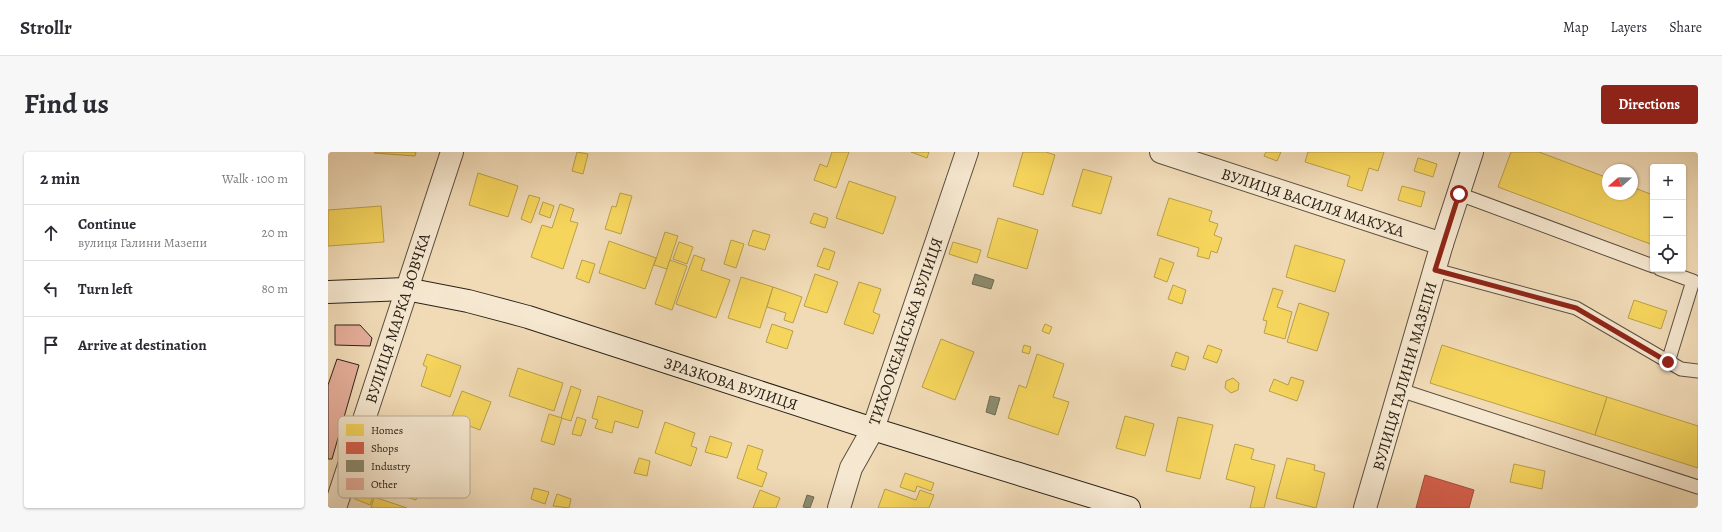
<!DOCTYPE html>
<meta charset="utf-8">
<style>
body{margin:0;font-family:Alegreya,serif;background:#f7f7f7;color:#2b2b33}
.controls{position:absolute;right:12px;top:12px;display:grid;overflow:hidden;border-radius:4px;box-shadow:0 1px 3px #0004}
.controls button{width:36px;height:36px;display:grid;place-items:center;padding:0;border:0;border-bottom:1px solid #e1e1e2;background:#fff;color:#2b2b33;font:20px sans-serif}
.compass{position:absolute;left:1274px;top:12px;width:36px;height:36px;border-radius:50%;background:#fff;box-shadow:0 1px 3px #0004;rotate:250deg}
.stop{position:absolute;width:12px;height:12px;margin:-9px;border:3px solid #8f2418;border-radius:50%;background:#fff}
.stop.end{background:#8f2418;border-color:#fff;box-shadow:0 1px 4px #0008}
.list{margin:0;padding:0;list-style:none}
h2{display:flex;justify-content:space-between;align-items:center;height:52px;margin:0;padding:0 16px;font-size:17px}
h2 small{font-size:13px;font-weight:400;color:#7c7c81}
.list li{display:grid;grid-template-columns:26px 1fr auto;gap:12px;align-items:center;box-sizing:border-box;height:56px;padding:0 16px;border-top:1px solid #e1e1e2}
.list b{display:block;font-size:15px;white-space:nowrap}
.list p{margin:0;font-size:13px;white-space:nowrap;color:#7c7c81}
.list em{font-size:13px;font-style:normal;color:#7c7c81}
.icon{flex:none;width:22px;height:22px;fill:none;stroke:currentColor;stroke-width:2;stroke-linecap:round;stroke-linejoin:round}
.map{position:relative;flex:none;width:1370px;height:356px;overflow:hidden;border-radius:4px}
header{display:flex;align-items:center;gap:24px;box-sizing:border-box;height:56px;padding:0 20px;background:#fff;border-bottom:1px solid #e1e1e2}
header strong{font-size:19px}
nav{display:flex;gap:22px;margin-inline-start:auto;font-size:14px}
.intro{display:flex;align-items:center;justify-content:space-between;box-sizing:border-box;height:96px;padding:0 24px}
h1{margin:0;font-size:28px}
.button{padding:10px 18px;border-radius:4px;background:#8f2418;color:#fff;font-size:14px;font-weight:700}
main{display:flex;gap:24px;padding:0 24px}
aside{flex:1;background:#fff;border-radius:4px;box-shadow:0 1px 3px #0004}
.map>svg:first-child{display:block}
.homes{fill:#f6d55c;stroke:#b99f48}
.shops{fill:#d6604d;stroke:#a34d3d}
.industry{fill:#8c8c6e;stroke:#6f6c54}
.building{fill:#e7af9c;stroke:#2b2218}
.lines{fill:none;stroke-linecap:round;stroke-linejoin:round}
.lane-casing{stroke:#5c5040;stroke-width:15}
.street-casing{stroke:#5c5040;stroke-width:24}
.secondary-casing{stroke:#2b2218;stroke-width:24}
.lane{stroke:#f6e8d0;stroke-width:13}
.street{stroke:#f6e8d0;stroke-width:22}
.secondary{stroke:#f6e8d0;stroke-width:22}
.route{stroke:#8f2418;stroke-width:5}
.labels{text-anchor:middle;stroke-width:4;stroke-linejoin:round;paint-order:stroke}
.street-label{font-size:16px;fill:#2b2218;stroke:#f6e8d0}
.key{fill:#f6e8d0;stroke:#b9ad99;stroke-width:1}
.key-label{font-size:11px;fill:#2b2218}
</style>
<header>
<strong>Strollr</strong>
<nav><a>Map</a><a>Layers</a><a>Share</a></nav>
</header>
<div class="intro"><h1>Find us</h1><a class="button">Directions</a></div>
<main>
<aside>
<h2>2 min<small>Walk · 100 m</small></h2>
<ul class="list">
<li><svg class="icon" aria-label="ahead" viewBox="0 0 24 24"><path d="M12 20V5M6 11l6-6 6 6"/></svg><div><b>Continue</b><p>вулиця Галини Мазепи</p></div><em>20 m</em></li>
<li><svg class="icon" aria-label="left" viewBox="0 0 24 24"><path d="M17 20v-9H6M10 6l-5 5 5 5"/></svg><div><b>Turn left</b></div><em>80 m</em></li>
<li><svg class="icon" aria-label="arrive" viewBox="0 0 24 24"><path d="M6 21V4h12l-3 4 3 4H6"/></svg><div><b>Arrive at destination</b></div></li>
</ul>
</aside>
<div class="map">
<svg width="1370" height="356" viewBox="0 0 1370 356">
<rect width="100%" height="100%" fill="#f1dbb7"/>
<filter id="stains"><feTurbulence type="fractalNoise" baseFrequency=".005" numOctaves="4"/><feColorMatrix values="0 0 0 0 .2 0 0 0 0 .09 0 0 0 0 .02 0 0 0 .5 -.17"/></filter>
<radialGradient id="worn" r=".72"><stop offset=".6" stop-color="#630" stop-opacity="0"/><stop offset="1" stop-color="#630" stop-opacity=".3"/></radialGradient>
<!-- homes -->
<g class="homes">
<path d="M 47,0 L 88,0 L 87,4 L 46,1 Z"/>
<path d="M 249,0 L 260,2 L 255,22 L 244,19 Z"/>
<path d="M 504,0 L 521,0 L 508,36 L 486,28 L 492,12 L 499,15 Z"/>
<path d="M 583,0 L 601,0 L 599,6 Z"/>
<path d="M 695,0 L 718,0 L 727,3 L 715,43 L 685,34 Z"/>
<path d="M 938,0 L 953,0 L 949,9 L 936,4 Z"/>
<path d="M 980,0 L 1056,0 L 1050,19 L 1041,16 L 1034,39 L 1019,34 L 1022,24 L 977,10 Z"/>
<path d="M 1183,0 L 1211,0 L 1280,26 L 1280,42 L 1304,42 L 1304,35 L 1325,43 L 1325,93 L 1170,35 Z"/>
<path d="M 1090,6 L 1109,12 L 1105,25 L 1086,19 Z"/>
<path d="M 755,17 L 784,25 L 773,62 L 744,54 Z"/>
<path d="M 150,21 L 190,34 L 180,65 L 141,53 Z"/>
<path d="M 521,29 L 568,45 L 555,82 L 508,66 Z"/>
<path d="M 1074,34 L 1097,40 L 1093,55 L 1070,48 Z"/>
<path d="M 292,41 L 304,44 L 293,82 L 277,77 L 284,54 L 288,55 Z"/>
<path d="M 201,43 L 212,46 L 203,71 L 193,67 Z"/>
<path d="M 841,46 L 884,59 L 881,69 L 890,72 L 886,83 L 894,86 L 889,101 L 883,99 L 881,107 L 869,104 L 871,96 L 829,83 Z"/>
<path d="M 215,50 L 226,54 L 222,66 L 211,62 Z"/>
<path d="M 232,52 L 246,57 L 242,69 L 250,71 L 235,117 L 203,105 L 214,73 L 224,76 Z"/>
<path d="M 53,54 L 56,90 L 0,94 L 0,58 Z"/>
<path d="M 486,61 L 500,66 L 497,76 L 482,71 Z"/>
<path d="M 670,66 L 710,78 L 699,117 L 659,105 Z"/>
<path d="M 425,78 L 442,83 L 437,98 L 420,93 Z"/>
<path d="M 337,80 L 350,84 L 339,117 L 326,113 Z"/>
<path d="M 403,88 L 416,92 L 408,116 L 396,112 Z"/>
<path d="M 281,89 L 328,106 L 317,137 L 271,121 Z"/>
<path d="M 351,90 L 365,95 L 359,112 L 345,107 Z"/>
<path d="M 625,90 L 653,98 L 649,111 L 621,102 Z"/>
<path d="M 967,93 L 1017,108 L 1007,140 L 958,125 Z"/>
<path d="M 496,96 L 507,100 L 501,118 L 489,114 Z"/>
<path d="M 366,103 L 377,107 L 373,118 L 402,128 L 388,166 L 348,152 Z"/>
<path d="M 832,106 L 846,111 L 839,130 L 826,125 Z"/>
<path d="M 254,108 L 267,112 L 261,131 L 248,126 Z"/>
<path d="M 342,108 L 359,114 L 344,158 L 327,152 Z"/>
<path d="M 487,122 L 510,130 L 499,161 L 476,154 Z"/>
<path d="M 413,125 L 445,135 L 432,176 L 400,166 Z"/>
<path d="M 531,130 L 553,137 L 545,160 L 552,163 L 545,182 L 516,172 Z"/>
<path d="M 845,133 L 858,138 L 854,152 L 840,147 Z"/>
<path d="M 445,135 L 474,145 L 465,171 L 456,168 L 458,161 L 439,155 Z"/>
<path d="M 945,136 L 955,139 L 949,155 L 964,160 L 957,187 L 936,181 L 939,169 L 935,168 Z"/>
<path d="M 1306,148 L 1339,159 L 1333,177 L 1300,166 Z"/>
<path d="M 971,151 L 1001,161 L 989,199 L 959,190 Z"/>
<path d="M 444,172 L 465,179 L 459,197 L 438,190 Z"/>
<path d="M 717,172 L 724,175 L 721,182 L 714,179 Z"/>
<path d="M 613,187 L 646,200 L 627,248 L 594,235 Z"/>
<path d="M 696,193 L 703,195 L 701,202 L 694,200 Z"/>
<path d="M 880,193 L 894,198 L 889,211 L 875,206 Z"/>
<path d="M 1114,193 L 1279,245 L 1267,283 L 1102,231 Z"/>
<path d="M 848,200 L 861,205 L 857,218 L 843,214 Z"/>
<path d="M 99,202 L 133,214 L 122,245 L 93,234 L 99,215 L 95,213 Z"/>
<path d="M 709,202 L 736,212 L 725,245 L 741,250 L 730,283 L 680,266 L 691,233 L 698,236 Z"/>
<path d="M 190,216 L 235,231 L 226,259 L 181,244 Z"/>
<path d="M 963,225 L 976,229 L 969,249 L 941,239 L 946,227 L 960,233 Z"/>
<path d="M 905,226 L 911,231 L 910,238 L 903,241 L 897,236 L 898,229 Z"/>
<path d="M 243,234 L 253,238 L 243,269 L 233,266 Z"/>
<path d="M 134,239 L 163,250 L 152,278 L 123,267 Z"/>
<path d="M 270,244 L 315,259 L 310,276 L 287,269 L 284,281 L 267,276 L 270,268 L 264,266 Z"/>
<path d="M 1279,245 L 1370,274 L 1370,316 L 1267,283 Z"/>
<path d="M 221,262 L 234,266 L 226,293 L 213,289 Z"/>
<path d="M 797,264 L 826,272 L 817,304 L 788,296 Z"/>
<path d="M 249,265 L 258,268 L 253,284 L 244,282 Z"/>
<path d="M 850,265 L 885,273 L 872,327 L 838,319 Z"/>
<path d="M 337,270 L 367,281 L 363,294 L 369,296 L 363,314 L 327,301 Z"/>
<path d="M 382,284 L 404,291 L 399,306 L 377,300 Z"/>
<path d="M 907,292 L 926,297 L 923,307 L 947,313 L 936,356 L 922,356 L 927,335 L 898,327 Z"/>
<path d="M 420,293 L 435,298 L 429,317 L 439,321 L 434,335 L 409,326 Z"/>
<path d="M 311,306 L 322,309 L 319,324 L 306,321 Z"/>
<path d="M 959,306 L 987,313 L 986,318 L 997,321 L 988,356 L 948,346 Z"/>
<path d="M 1186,312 L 1217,319 L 1214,337 L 1182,330 Z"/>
<path d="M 577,321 L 606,331 L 603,339 L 589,334 L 587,340 L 572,335 Z"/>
<path d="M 75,330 L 92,336 L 88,348 L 71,343 Z"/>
<path d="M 32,332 L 48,337 L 42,353 L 27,347 Z"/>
<path d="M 206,336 L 221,340 L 217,352 L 203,347 Z"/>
<path d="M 557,337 L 588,348 L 592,338 L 606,343 L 601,356 L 550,356 Z"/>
<path d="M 432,338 L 452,346 L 448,356 L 425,356 Z"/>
<path d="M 229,342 L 243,347 L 241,356 L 225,354 Z"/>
<path d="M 46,345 L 79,356 L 43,356 Z"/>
</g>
<!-- shops -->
<path class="shops" d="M 1097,323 L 1146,338 L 1141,356 L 1088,356 Z"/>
<!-- industry -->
<g class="industry">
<path d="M 647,122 L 666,128 L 663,137 L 644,132 Z"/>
<path d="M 662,244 L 672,246 L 667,263 L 658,260 Z"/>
<path d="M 479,343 L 486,345 L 482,356 L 475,355 Z"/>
</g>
<!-- building -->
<g class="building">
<path d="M 7,173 L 32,173 L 44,186 L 42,194 L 7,193 Z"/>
<path d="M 9,207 L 31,213 L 4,307 L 0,307 L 0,233 Z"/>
</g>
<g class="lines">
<defs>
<g id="lane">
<path d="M 1131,42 L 1325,114"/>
<path d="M 1332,117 L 1365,129 L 1340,210"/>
<path d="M 1107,118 L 1248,156 L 1353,217 L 1370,219"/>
<path d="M 1072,238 L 1370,335"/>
</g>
<g id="street">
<path d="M 833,0 L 1114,92"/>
<path d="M 7,356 L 124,0"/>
<path d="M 511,356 L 523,316 L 545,277 L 639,0"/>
<path d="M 1037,356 L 1114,92 L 1144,0"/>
</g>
<path id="secondary" d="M 0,140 L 78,137 L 140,149 L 200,165 L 545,277 L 801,356"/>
</defs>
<!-- lane casing -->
<use href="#lane" class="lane-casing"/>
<!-- street casing -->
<use href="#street" class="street-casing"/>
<!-- secondary casing -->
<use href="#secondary" class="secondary-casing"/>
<!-- lane -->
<use href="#lane" class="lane"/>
<!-- street -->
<use href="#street" class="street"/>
<!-- secondary -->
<use href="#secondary" class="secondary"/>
</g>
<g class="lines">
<!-- route -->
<path class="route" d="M 1131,42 L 1107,118 L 1248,156 L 1340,210"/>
</g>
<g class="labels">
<!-- street labels -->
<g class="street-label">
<text transform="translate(985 50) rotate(18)" y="6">ВУЛИЦЯ ВАСИЛЯ МАКУХА</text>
<text transform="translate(69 166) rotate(-72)" y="6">ВУЛИЦЯ МАРКА ВОВЧКА</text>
<text transform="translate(577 179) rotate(-71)" y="6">ТИХООКЕАНСЬКА ВУЛИЦЯ</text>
<text transform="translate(1076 224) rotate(-74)" y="6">ВУЛИЦЯ ГАЛИНИ МАЗЕПИ</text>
<text transform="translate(403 231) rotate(18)" y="6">ЗРАЗКОВА ВУЛИЦЯ</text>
</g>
</g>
<!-- legend -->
<rect x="10" y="264" width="132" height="82" rx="6" class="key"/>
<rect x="18" y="272" width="18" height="12" fill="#f6d55c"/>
<rect x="18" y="290" width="18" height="12" fill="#d6604d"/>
<rect x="18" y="308" width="18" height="12" fill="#8c8c6e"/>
<rect x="18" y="326" width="18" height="12" fill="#e7af9c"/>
<g class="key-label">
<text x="43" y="282">Homes</text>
<text x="43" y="300">Shops</text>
<text x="43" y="318">Industry</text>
<text x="43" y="336">Other</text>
</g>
<rect width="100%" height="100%" filter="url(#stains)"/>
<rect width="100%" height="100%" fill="url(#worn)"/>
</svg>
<div class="controls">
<button>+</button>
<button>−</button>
<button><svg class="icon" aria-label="locate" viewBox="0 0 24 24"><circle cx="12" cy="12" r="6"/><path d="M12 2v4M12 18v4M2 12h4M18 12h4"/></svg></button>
</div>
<svg class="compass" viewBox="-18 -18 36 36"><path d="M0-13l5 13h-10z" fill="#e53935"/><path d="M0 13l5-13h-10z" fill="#7c7c81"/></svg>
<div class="stop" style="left:1131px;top:42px"></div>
<div class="stop end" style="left:1340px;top:210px"></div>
</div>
</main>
